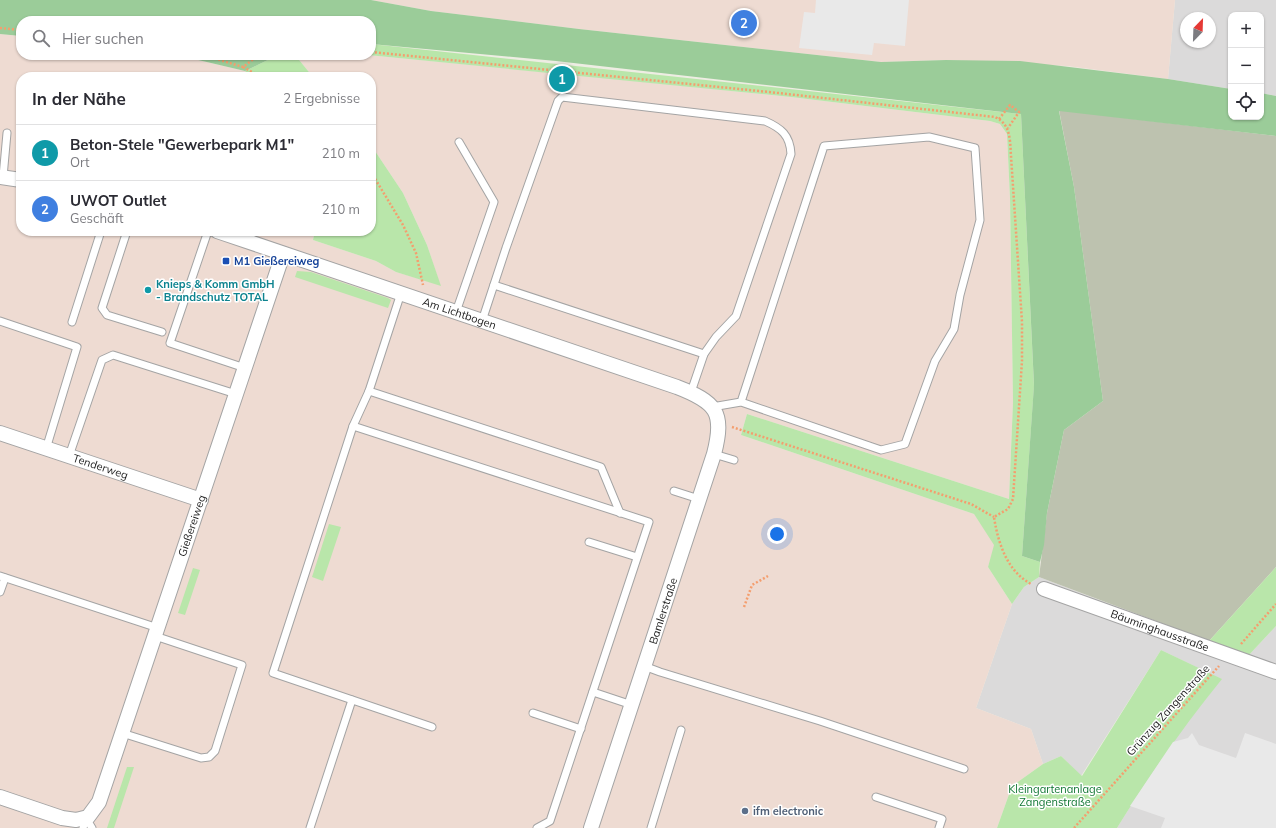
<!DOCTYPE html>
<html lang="de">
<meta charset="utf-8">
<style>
body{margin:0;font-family:Mulish,sans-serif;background:#f2f2f3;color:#2b2b33}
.controls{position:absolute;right:12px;top:12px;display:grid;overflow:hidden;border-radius:8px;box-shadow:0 1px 3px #0004}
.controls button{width:36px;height:36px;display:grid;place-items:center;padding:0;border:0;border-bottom:1px solid #e1e1e2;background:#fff;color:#2b2b33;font:20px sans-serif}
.compass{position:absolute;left:1180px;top:12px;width:36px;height:36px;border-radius:50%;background:#fff;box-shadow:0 1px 3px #0004;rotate:23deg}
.you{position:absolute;left:777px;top:534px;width:14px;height:14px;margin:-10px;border:3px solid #fff;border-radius:50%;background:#1a73e8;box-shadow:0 0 0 6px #1a73e833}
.badge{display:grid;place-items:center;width:26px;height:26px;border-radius:50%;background:#c23708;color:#fff;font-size:13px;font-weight:700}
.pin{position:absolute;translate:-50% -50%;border:2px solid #fff;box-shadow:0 1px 4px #0006}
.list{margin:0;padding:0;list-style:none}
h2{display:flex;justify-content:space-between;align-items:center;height:52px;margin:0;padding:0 16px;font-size:17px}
h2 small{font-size:13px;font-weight:400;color:#7c7c81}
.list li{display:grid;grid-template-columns:26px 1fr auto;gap:12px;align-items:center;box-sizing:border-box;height:56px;padding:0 16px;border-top:1px solid #e1e1e2}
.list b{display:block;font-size:15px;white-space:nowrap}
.list p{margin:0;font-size:13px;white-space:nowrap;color:#7c7c81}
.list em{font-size:13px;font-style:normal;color:#7c7c81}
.icon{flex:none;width:22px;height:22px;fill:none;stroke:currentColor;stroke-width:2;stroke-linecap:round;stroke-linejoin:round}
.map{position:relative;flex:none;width:1276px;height:828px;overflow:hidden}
.search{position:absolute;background:#fff;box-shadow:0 1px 3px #0004;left:16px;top:16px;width:360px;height:44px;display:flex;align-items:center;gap:10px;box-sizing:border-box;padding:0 14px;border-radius:16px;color:#7c7c81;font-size:15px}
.panel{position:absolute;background:#fff;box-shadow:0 1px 3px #0004;left:16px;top:72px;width:360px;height:164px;border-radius:16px}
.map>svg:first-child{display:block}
.residential{fill:#dbdada;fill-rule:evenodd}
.commercial{fill:#eedbd2}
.construction{fill:#bdc2af}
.grass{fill:#b9e6aa}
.forest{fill:#9bcc99}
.parking{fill:#e9e9e9}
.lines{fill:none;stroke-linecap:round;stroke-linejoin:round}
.lane-casing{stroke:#a4a4a4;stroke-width:9}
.street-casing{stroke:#a4a4a4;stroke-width:16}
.path{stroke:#f49e6e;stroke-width:2.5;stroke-dasharray:2 2;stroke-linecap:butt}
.lane{stroke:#fff;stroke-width:7}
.street{stroke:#fff;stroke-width:14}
.transit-dot{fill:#1a4fb4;stroke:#fff;stroke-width:1.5}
.culture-dot{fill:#0f9aa8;stroke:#fff;stroke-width:1.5}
.service-dot{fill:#5c6f8a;stroke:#fff;stroke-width:1.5}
.labels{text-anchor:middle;stroke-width:3;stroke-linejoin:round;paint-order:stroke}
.transit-label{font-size:11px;font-weight:bold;fill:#164399;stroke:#fff;text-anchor:start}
.culture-label{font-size:11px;font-weight:bold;fill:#0d838f;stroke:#fff;text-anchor:start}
.street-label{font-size:11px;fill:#1d1d1d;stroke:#fff}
.park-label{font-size:11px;fill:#0f7632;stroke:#fff}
.service-label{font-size:11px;font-weight:bold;fill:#4e5e75;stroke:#fff;text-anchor:start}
</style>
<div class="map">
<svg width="1276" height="828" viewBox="0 0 1276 828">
<rect width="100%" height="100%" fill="#eeede3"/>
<!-- residential -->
<g class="residential">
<path d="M 1175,0 L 1276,0 L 1276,96 L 1261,93 L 1261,15 L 1231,15 L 1231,89 L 1168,79 ZM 1186,18 L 1210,18 L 1210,42 L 1186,42 Z"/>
<path d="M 1039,577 L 1248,656 L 1276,626 L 1276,828 L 1117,828 L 1151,773 L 1186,724 L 1221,679 L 1161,650 L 1081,776 L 1061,756 L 1043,764 L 1031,729 L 976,708 L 1012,604 L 1024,587 Z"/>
</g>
<!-- commercial -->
<g class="commercial">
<path d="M 371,0 L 1175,0 L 1168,79 L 1067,66 L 946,60 L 881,62 L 579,29 L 431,11 Z"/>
<path d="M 0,34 L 21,36 L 21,55 L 177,55 L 245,71 L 251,77 L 21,77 L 21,231 L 315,231 L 313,240 L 376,261 L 396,272 L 440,285 L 427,245 L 403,193 L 371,145 L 371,77 L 313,77 L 295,55 L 368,55 L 604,78 L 791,97 L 990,121 L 1000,124 L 1007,134 L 1010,198 L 1013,402 L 1009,499 L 747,414 L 741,435 L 974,514 L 995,545 L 988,567 L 1012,604 L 976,708 L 1031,729 L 1043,764 L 1012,786 L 997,828 L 0,828 Z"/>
</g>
<!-- construction -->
<path class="construction" d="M 1059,110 L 1276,136 L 1276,567 L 1209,641 L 1039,577 L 1047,513 L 1064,430 L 1103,401 L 1074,187 Z"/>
<!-- grass -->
<g class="grass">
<path d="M 371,44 L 1021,114 L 1034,386 L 1022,556 L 1040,562 L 1039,577 L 1024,587 L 1012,604 L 988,567 L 994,545 L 974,514 L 741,435 L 747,414 L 1009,499 L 1013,402 L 1010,198 L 1007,134 L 1000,124 L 990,121 L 791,97 L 368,55 L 371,55 Z"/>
<path d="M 278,55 L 295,55 L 313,77 L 251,77 L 245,71 Z"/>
<path d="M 371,145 L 403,193 L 427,245 L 441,286 L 396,272 L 376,261 L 313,240 L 315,231 L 371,231 Z"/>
<path d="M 297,271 L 311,272 L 388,298 L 391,300 L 388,308 L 295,277 Z"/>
<path d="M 329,524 L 341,527 L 323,581 L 312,577 Z"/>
<path d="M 1276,567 L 1276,626 L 1248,656 L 1209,641 Z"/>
<path d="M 193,568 L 200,570 L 185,615 L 178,613 Z"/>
<path d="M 1161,650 L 1222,679 C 1183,727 1149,776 1117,828 L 997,828 L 1012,786 L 1043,764 L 1061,756 L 1082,776 Z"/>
<path d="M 127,767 L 134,767 L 114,828 L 107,828 Z"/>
</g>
<!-- forest -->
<g class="forest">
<path d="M 0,0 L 371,0 L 431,11 L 579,29 L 881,62 L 946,60 L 1020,61 L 1168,79 L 1231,89 L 1231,117 L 1261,117 L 1261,93 L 1276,96 L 1276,136 L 1059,111 L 1074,187 L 1103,401 L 1064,430 L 1047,513 L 1044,545 L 1040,562 L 1022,556 L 1034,385 L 1021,114 L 556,61 L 371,44 L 371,21 L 21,21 L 21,36 L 0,34 Z"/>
<path d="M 177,55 L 278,55 L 245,71 Z"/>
</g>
<!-- parking -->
<g class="parking">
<path d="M 816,0 L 909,0 L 905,46 L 874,43 L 872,55 L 799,48 L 804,12 L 815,13 Z"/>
<path d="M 1192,733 L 1199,745 L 1236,758 L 1245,733 L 1276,744 L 1276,828 L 1161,828 L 1165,818 L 1130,806 L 1173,742 L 1188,738 Z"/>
</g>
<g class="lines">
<defs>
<g id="lane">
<path d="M 3,177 L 7,133"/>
<path d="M 127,231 L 102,308 L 107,315 L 162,332"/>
<path d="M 208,231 L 170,343 L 245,368"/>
<path d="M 494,285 L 704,354"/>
<path d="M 401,293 L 369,391 L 601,467 L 620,513"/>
<path d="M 456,312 L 494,202 L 459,142"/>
<path d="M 0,321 L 77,347 L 46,449"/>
<path d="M 482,321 L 506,248 L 558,101 L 562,97 L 765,121 C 781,128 790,135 791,154 L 736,316 L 716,337 L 704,354 L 691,392"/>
<path d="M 72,322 L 101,231"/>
<path d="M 712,407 L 741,402 L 881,450 L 905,444 L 935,361 L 954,329 L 960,295 L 980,220 L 975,148 L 929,137 L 824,146 L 741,402"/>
<path d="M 353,426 L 369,391"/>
<path d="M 714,454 L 734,460"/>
<path d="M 69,456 L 102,360 L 113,355 L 236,394"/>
<path d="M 674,491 L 699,499"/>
<path d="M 589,542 L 637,557"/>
<path d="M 0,576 L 158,628"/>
<path d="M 0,592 L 5,578"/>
<path d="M 644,666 L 660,672 L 820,721 L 964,769"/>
<path d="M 593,692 L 632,705"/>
<path d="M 533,713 L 581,729"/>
<path d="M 432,727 L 273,673 L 353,426 L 649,522 L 550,821 L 537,828"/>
<path d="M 122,733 L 201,758 L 209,757 L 215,751 L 242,665 L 155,636"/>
<path d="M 876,797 L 942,819 L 939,828"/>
<path d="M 86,818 L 92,828"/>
<path d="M 83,828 L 86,818"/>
<path d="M 310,828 L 352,700"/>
<path d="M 651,828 L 681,730"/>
</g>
<g id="street">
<path d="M 0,177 L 21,180"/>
<path id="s1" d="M 217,231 L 677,387 C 716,402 725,412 714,454 L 591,828"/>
<path id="s2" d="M 0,433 L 201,500"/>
<path id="s3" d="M 1044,589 L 1276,672"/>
<path id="s4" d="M 0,797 L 62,818 L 76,820 L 88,817 L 99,802 L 283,254"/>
</g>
</defs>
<!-- lane casing -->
<use href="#lane" class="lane-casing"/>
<!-- street casing -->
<use href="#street" class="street-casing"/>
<!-- path -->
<g class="path">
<path d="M 0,28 L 21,30"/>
<path d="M 371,52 L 769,92 L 995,117 C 1011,124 1010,141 1011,156 L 1022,322 L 1022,361 L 1013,499 L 1008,509 L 994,517 C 998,543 1007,571 1031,584"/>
<path d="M 203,55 L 243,67 L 259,55"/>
<path d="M 243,67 L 261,77"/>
<path d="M 999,119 L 1010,105 L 1019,112 L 1008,128"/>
<path d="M 371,172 L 403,225 L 416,253 L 423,285"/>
<path d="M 732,427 L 971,504 L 994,517"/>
<path d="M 744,607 L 752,585 L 768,576"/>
<path d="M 1241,644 L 1276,604"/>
<path d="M 1074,828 L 1219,666"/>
</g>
<!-- lane -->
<use href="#lane" class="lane"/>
<!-- street -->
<use href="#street" class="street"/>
</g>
<!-- markers -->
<rect class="transit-dot" x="222" y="257" width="8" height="8" rx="2"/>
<circle class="culture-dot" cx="148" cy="290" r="4"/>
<circle class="service-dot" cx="745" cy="811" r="4"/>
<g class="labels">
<!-- transit labels -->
<g class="transit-label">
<text x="234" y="265">M1 Gießereiweg</text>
</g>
<!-- culture labels -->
<g class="culture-label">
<text x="156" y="288">Knieps &amp; Komm GmbH<tspan x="156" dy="13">- Brandschutz TOTAL</tspan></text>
</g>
<!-- street labels -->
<g class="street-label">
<text dy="4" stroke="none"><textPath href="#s1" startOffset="256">Am Lichtbogen</textPath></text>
<text dy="4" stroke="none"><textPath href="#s2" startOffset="106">Tenderweg</textPath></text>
<text dy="4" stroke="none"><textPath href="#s4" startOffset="402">Gießereiweg</textPath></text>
<text transform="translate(663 611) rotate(-72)" y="4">Bamlerstraße</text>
<text dy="4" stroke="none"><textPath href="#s3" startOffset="123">Bäuminghausstraße</textPath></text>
<text transform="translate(1168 710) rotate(-48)" y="4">Grünzug Zangenstraße</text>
</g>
<!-- park labels -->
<g class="park-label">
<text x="1055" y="793">Kleingartenanlage<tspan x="1055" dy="13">Zangenstraße</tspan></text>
</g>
<!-- service labels -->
<g class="service-label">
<text x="753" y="815">ifm electronic</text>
</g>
</g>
</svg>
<div class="controls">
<button>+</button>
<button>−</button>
<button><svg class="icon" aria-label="locate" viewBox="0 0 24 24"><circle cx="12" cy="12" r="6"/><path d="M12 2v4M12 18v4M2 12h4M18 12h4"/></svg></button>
</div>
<svg class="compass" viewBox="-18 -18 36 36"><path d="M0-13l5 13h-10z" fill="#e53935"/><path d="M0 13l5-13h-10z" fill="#7c7c81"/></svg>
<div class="you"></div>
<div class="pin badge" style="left:562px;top:79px;background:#0f9aa8">1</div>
<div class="pin badge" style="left:744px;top:23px;background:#3f7fe0">2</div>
<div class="search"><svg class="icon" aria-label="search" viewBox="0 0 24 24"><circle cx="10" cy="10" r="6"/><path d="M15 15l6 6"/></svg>Hier suchen</div>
<section class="panel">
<h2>In der Nähe<small>2 Ergebnisse</small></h2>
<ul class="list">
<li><span class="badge" style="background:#0f9aa8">1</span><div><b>Beton-Stele &quot;Gewerbepark M1&quot;</b><p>Ort</p></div><em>210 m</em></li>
<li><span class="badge" style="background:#3f7fe0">2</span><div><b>UWOT Outlet</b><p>Geschäft</p></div><em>210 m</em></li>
</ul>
</section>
</div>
